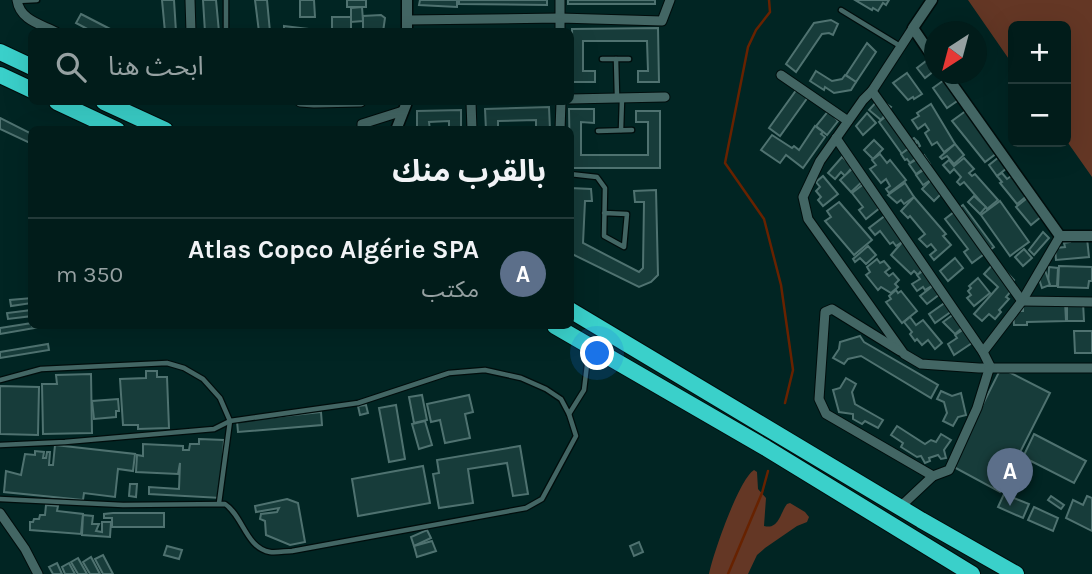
<!DOCTYPE html>
<html lang="ar">
<meta charset="utf-8">
<style>
body{margin:0;font-family:Karla,"Noto Sans Arabic",sans-serif;background:#0b2523;color:#f1f3f6;direction:rtl}
.controls{position:absolute;right:21px;top:21px;display:grid;overflow:hidden;border-radius:10px;box-shadow:0 7px 28px #0002}
.controls button{width:63px;height:63px;display:grid;place-items:center;padding:0;border:0;border-bottom:2px solid #233a39;background:#011c1a;color:#f1f3f6;font:35px sans-serif}
.compass{position:absolute;left:924px;top:21px;width:63px;height:63px;border-radius:50%;background:#011c1a;box-shadow:0 7px 28px #0002;rotate:216deg}
.you{position:absolute;left:598px;top:354px;width:24px;height:24px;margin:-18px;border:5px solid #fff;border-radius:50%;background:#1a73e8;box-shadow:0 0 0 10px #1a73e833}
.badge{display:grid;place-items:center;width:46px;height:46px;border-radius:50%;background:#d93025;color:#fff;font-size:23px;font-weight:700}
.pin{position:absolute;translate:-50% -58px;filter:drop-shadow(0 2px 4px #0008)}
.pin::after{content:'';position:absolute;top:37px;width:24px;height:21px;background:inherit;clip-path:polygon(0 0,100% 0,50% 100%)}
.list{margin:0;padding:0;list-style:none}
h2{display:flex;justify-content:space-between;align-items:center;height:91px;margin:0;padding:0 28px;font-size:30px}
h2 small{font-size:23px;font-weight:400;color:#96a1a2}
.list li{display:grid;grid-template-columns:46px 1fr auto;gap:21px;align-items:center;box-sizing:border-box;height:112px;padding:0 28px;border-top:2px solid #233a39}
.list b{display:block;font-size:26px;white-space:nowrap}
.list p{margin:0;font-size:23px;white-space:nowrap;color:#96a1a2}
.list em{font-size:23px;font-style:normal;color:#96a1a2}
.icon{flex:none;width:38px;height:38px;fill:none;stroke:currentColor;stroke-width:2;stroke-linecap:round;stroke-linejoin:round}
.map{position:relative;flex:none;width:1092px;height:574px;overflow:hidden;direction:ltr}
.search{position:absolute;background:#011c1a;box-shadow:0 7px 28px #0002;left:28px;top:28px;width:546px;height:77px;display:flex;align-items:center;gap:18px;box-sizing:border-box;padding:0 24px;border-radius:10px;color:#96a1a2;font-size:26px}
.panel{position:absolute;background:#011c1a;box-shadow:0 7px 28px #0002;left:28px;top:126px;width:546px;height:203px;border-radius:10px;direction:rtl}
.map>svg:first-child{display:block}
.green{fill:#643725}
.lines{fill:none;stroke-linecap:round;stroke-linejoin:round}
.stream{stroke:#672200;stroke-width:2.5}
.building{fill:#173c3a;stroke:#4f7270;stroke-width:2}
.service-casing{stroke:#000d0c;stroke-width:7}
.minor-casing{stroke:#000d0c;stroke-width:11}
.tertiary-casing{stroke:#000d0c;stroke-width:13}
.motorway-casing{stroke:#000d0c;stroke-width:18}
.service{stroke:#436664;stroke-width:4.5}
.minor{stroke:#436664;stroke-width:9}
.tertiary{stroke:#436664;stroke-width:10}
.motorway{stroke:#3ad0ca;stroke-width:16}
</style>
<div class="map">
<svg width="1092" height="574" viewBox="0 0 1092 574">
<rect width="100%" height="100%" fill="#012523"/>
<!-- green -->
<g class="green">
<path d="M 968,0 L 1092,0 L 1092,177 L 1066,140 L 1066,26 L 1013,26 L 1013,65 Z"/>
<path d="M 754,470 L 757,472 L 758,489 L 766,498 L 764,526 C 779,530 780,513 787,504 L 790,503 L 805,512 L 809,517 L 807,522 L 797,526 L 765,548 L 757,555 L 748,574 L 709,574 C 713,554 739,479 754,470 Z"/>
</g>
<g class="lines">
<!-- stream -->
<g class="stream">
<path d="M 769,0 L 770,12 L 756,30 L 748,47 L 725,163 L 764,219 L 781,285 L 793,370 L 785,403"/>
<path d="M 728,574 L 762,493 L 768,471"/>
</g>
</g>
<!-- building -->
<g class="building">
<path d="M 162,0 L 174,0 L 176,32 L 165,32 Z"/>
<path d="M 203,0 L 216,0 L 219,32 L 205,32 Z"/>
<path d="M 255,0 L 267,0 L 270,32 L 259,32 Z"/>
<path d="M 300,0 L 314,0 L 315,17 L 300,17 Z"/>
<rect x="347" y="0" width="19" height="7"/>
<path d="M 420,0 L 457,0 L 457,7 L 419,5 Z"/>
<path d="M 459,0 L 547,0 L 547,5 L 459,4 Z"/>
<rect x="568" y="0" width="87" height="4"/>
<path d="M 855,0 L 889,0 L 886,5 L 883,3 L 878,11 L 873,8 L 872,10 Z"/>
<path d="M 362,7 L 363,21 L 351,22 L 351,8 Z"/>
<path d="M 81,14 L 116,32 L 93,32 L 76,23 Z"/>
<path d="M 381,15 L 385,18 L 383,32 L 363,32 L 363,16 Z"/>
<rect x="332" y="17" width="19" height="15"/>
<path d="M 831,20 L 838,24 L 833,35 L 829,33 L 822,34 L 796,72 L 786,64 L 814,23 Z"/>
<path d="M 284,26 L 308,29 L 308,32 L 284,32 Z"/>
<path d="M 658,28 L 659,82 L 638,82 L 638,71 L 648,71 L 647,41 L 583,41 L 583,71 L 595,71 L 595,82 L 573,82 L 572,29 Z"/>
<path d="M 867,43 L 876,52 L 856,82 L 846,75 Z"/>
<path d="M 930,58 L 934,63 L 934,71 L 925,78 L 917,68 Z"/>
<path d="M 816,71 L 832,81 L 842,79 L 845,75 L 856,82 L 851,90 L 834,93 L 825,87 L 824,90 L 810,81 Z"/>
<path d="M 907,73 L 922,94 L 914,99 L 913,97 L 908,100 L 893,83 Z"/>
<path d="M 944,80 L 960,99 L 947,108 L 933,88 Z"/>
<path d="M 797,89 L 808,97 L 780,136 L 769,128 Z"/>
<path d="M 879,99 L 891,107 L 881,120 L 869,110 Z"/>
<path d="M 931,104 L 955,144 L 944,152 L 937,142 L 932,145 L 925,133 L 929,130 L 925,124 L 918,129 L 912,120 L 919,116 L 917,113 Z"/>
<path d="M 549,107 L 550,130 L 536,130 L 536,120 L 498,121 L 498,130 L 486,130 L 485,109 Z"/>
<path d="M 569,109 L 594,109 L 594,123 L 581,122 L 581,155 L 648,155 L 648,122 L 636,122 L 636,111 L 660,111 L 660,168 L 570,168 Z"/>
<path d="M 461,110 L 461,130 L 449,130 L 449,121 L 429,122 L 430,130 L 417,130 L 417,111 Z"/>
<path d="M 829,110 L 838,121 L 827,135 L 816,126 Z"/>
<path d="M 967,110 L 1001,150 L 985,162 L 952,121 Z"/>
<path d="M 891,112 L 911,140 L 914,138 L 917,141 L 902,154 L 879,122 Z"/>
<path d="M 867,113 L 876,123 L 863,135 L 856,126 Z"/>
<path d="M 0,118 L 32,134 L 32,144 L 0,129 Z"/>
<path d="M 815,126 L 823,132 L 821,134 L 825,137 L 803,168 L 786,155 L 780,163 L 761,150 L 772,135 L 792,148 L 794,146 L 799,150 Z"/>
<path d="M 874,140 L 883,149 L 873,159 L 864,150 Z"/>
<path d="M 918,142 L 920,146 L 917,148 L 922,154 L 910,163 L 907,159 L 905,160 L 901,154 Z"/>
<path d="M 955,144 L 964,155 L 954,164 L 947,156 L 942,159 L 940,157 Z"/>
<path d="M 880,154 L 887,163 L 890,160 L 906,180 L 889,193 L 886,189 L 890,186 L 886,179 L 881,183 L 870,169 L 876,165 L 872,160 Z"/>
<path d="M 924,155 L 930,164 L 916,174 L 909,164 Z"/>
<path d="M 842,157 L 853,166 L 845,176 L 841,172 L 835,179 L 828,173 Z"/>
<path d="M 999,157 L 1007,168 L 997,176 L 989,165 Z"/>
<path d="M 964,158 L 974,169 L 969,173 L 972,176 L 975,174 L 998,200 L 987,209 L 964,182 L 960,185 L 957,182 L 961,177 L 954,169 L 950,173 L 943,165 L 949,160 L 954,166 Z"/>
<path d="M 928,167 L 935,177 L 923,185 L 916,175 Z"/>
<path d="M 853,168 L 864,180 L 851,192 L 840,180 Z"/>
<path d="M 1002,173 L 1007,179 L 1014,174 L 1033,191 L 1017,204 L 1000,183 L 1002,182 L 997,176 Z"/>
<path d="M 823,176 L 838,194 L 823,206 L 818,200 L 821,197 L 816,191 L 820,187 L 816,182 Z"/>
<path d="M 934,177 L 946,189 L 934,201 L 922,189 Z"/>
<path d="M 865,183 L 881,207 L 866,219 L 859,210 L 863,207 L 852,193 Z"/>
<path d="M 905,183 L 914,197 L 904,204 L 901,200 L 897,203 L 888,195 Z"/>
<path d="M 570,188 L 591,189 L 592,201 L 585,201 L 583,243 L 639,272 L 643,268 L 644,202 L 635,202 L 634,191 L 656,190 L 658,275 L 651,282 L 639,287 L 570,253 Z"/>
<path d="M 1031,195 L 1042,216 L 1031,225 L 1016,207 Z"/>
<path d="M 974,196 L 986,207 L 980,214 L 968,202 Z"/>
<path d="M 914,197 L 946,234 L 943,236 L 951,245 L 934,260 L 930,255 L 936,250 L 931,244 L 927,247 L 919,239 L 925,234 L 910,216 L 908,218 L 901,211 Z"/>
<path d="M 1000,201 L 1029,242 L 1010,256 L 981,215 Z"/>
<path d="M 839,202 L 872,240 L 854,255 L 825,221 L 831,217 L 827,211 Z"/>
<path d="M 963,205 L 994,247 L 972,263 L 964,252 L 968,249 L 945,219 Z"/>
<path d="M 886,215 L 905,240 L 896,246 L 893,242 L 890,244 L 880,231 L 875,235 L 869,228 Z"/>
<path d="M 1043,232 L 1049,238 L 1034,255 L 1029,250 Z"/>
<path d="M 1069,237 L 1087,238 L 1089,257 L 1056,260 L 1055,248 L 1065,247 L 1064,243 L 1070,242 Z"/>
<path d="M 904,240 L 923,268 L 918,275 L 914,271 L 911,274 L 891,255 Z"/>
<path d="M 868,246 L 876,255 L 866,264 L 860,258 L 855,262 L 853,259 Z"/>
<path d="M 1024,249 L 1032,258 L 1023,266 L 1015,257 Z"/>
<path d="M 955,258 L 963,268 L 948,281 L 940,271 Z"/>
<path d="M 877,259 L 880,263 L 884,261 L 890,268 L 885,272 L 889,276 L 893,273 L 899,280 L 895,284 L 898,287 L 891,293 L 881,287 L 878,290 L 866,275 L 870,272 L 867,267 Z"/>
<path d="M 996,261 L 1014,280 L 1008,287 L 1012,290 L 1006,297 L 1009,299 L 999,310 L 1001,312 L 995,319 L 989,314 L 982,321 L 974,314 L 998,287 L 984,274 Z"/>
<path d="M 1059,266 L 1092,267 L 1092,281 L 1089,281 L 1088,288 L 1058,287 Z"/>
<path d="M 1049,267 L 1058,268 L 1057,286 L 1048,286 Z"/>
<path d="M 1045,270 L 1050,285 L 1042,288 L 1037,273 Z"/>
<path d="M 923,271 L 938,282 L 925,290 L 923,287 L 917,291 L 912,284 L 920,279 L 917,275 Z"/>
<path d="M 978,278 L 990,293 L 974,306 L 967,298 L 971,295 L 968,291 L 971,288 L 969,286 Z"/>
<path d="M 938,282 L 940,294 L 927,304 L 920,296 Z"/>
<path d="M 896,290 L 898,293 L 901,291 L 917,311 L 902,323 L 886,302 L 891,299 L 889,296 Z"/>
<path d="M 32,298 L 32,303 L 11,306 L 10,300 Z"/>
<path d="M 1023,301 L 1065,301 L 1066,321 L 1027,322 L 1027,325 L 1014,325 L 1013,311 L 1023,311 Z"/>
<path d="M 946,302 L 952,311 L 935,323 L 929,314 Z"/>
<path d="M 1067,302 L 1083,302 L 1084,321 L 1067,321 Z"/>
<path d="M 32,310 L 32,316 L 8,319 L 7,313 Z"/>
<path d="M 958,311 L 962,328 L 955,334 L 943,322 Z"/>
<path d="M 910,317 L 916,325 L 923,320 L 942,343 L 935,349 L 928,340 L 922,345 L 917,339 L 915,341 L 910,334 L 912,332 L 904,322 Z"/>
<path d="M 32,323 L 32,326 L 46,326 L 0,334 L 0,328 Z"/>
<path d="M 964,329 L 972,343 L 954,355 L 948,344 L 957,338 L 955,335 Z"/>
<path d="M 1074,331 L 1092,331 L 1092,353 L 1075,353 Z"/>
<path d="M 860,336 L 864,342 L 938,385 L 931,398 L 861,356 L 848,359 L 844,364 L 833,358 L 839,349 L 840,342 Z"/>
<path d="M 48,344 L 49,350 L 0,358 L 0,352 Z"/>
<path d="M 1001,368 L 1050,393 L 1000,492 L 952,466 Z"/>
<path d="M 146,371 L 157,371 L 157,377 L 167,377 L 169,428 L 138,429 L 138,425 L 123,425 L 120,379 L 146,378 Z"/>
<path d="M 91,374 L 92,433 L 43,434 L 42,384 L 57,384 L 56,375 Z"/>
<path d="M 846,378 L 856,384 L 852,392 L 855,404 L 883,420 L 878,428 L 865,421 L 862,424 L 853,419 L 853,414 L 839,412 L 833,390 L 840,388 Z"/>
<path d="M 0,386 L 39,387 L 38,435 L 0,434 Z"/>
<path d="M 941,391 L 952,396 L 961,393 L 966,415 L 958,417 L 953,426 L 943,421 L 947,413 L 944,402 L 937,399 Z"/>
<path d="M 422,395 L 427,420 L 414,423 L 409,397 Z"/>
<path d="M 469,395 L 473,412 L 465,414 L 470,438 L 445,443 L 440,420 L 431,422 L 427,404 Z"/>
<path d="M 118,399 L 119,411 L 116,411 L 116,417 L 94,419 L 92,401 Z"/>
<path d="M 366,405 L 368,413 L 360,415 L 358,406 Z"/>
<path d="M 396,405 L 405,459 L 389,462 L 379,408 Z"/>
<path d="M 321,412 L 322,425 L 238,432 L 237,421 Z"/>
<path d="M 425,421 L 432,445 L 419,449 L 412,424 Z"/>
<path d="M 897,426 L 925,444 L 931,440 L 936,442 L 941,434 L 951,440 L 944,450 L 946,458 L 941,459 L 938,455 L 929,458 L 930,461 L 925,463 L 921,456 L 917,457 L 901,447 L 903,443 L 891,435 Z"/>
<path d="M 1034,434 L 1086,461 L 1074,483 L 1023,457 Z"/>
<path d="M 199,439 L 224,440 L 221,498 L 149,494 L 149,487 L 179,489 L 180,463 L 178,474 L 136,472 L 137,455 L 143,456 L 143,444 L 183,446 L 183,450 L 189,450 L 190,444 L 199,444 Z"/>
<path d="M 55,445 L 135,454 L 133,471 L 118,469 L 115,497 L 84,493 L 83,500 L 4,492 L 6,471 L 21,475 L 25,454 L 35,455 L 35,451 L 44,452 L 43,458 L 46,458 L 47,452 L 50,452 L 49,465 L 53,465 Z"/>
<path d="M 520,446 L 528,494 L 513,496 L 507,463 L 468,469 L 473,503 L 439,508 L 433,474 L 439,473 L 437,460 Z"/>
<path d="M 423,466 L 430,503 L 358,516 L 352,479 Z"/>
<path d="M 130,484 L 137,484 L 136,497 L 129,496 Z"/>
<path d="M 1004,494 L 1029,504 L 1023,518 L 998,507 Z"/>
<path d="M 1051,496 L 1064,505 L 1061,509 L 1048,500 Z"/>
<path d="M 1087,496 L 1092,498 L 1092,531 L 1066,518 L 1073,500 L 1083,505 Z"/>
<path d="M 287,499 L 298,503 L 305,542 L 290,545 L 266,535 L 265,521 L 260,519 L 261,514 L 277,512 L 279,508 L 256,512 L 255,506 Z"/>
<path d="M 46,505 L 58,506 L 57,511 L 83,514 L 81,534 L 30,530 L 30,522 L 33,522 L 34,519 L 39,519 L 40,515 L 45,515 Z"/>
<path d="M 1034,507 L 1058,518 L 1053,531 L 1028,520 Z"/>
<path d="M 164,513 L 164,527 L 112,527 L 112,518 L 104,518 L 104,514 L 113,513 Z"/>
<path d="M 83,515 L 93,516 L 92,524 L 99,524 L 96,531 L 102,532 L 102,522 L 111,522 L 110,537 L 82,535 Z"/>
<path d="M 427,530 L 431,538 L 414,546 L 411,537 Z"/>
<path d="M 432,541 L 436,551 L 417,557 L 414,546 Z"/>
<path d="M 639,542 L 643,552 L 634,556 L 630,546 Z"/>
<path d="M 167,546 L 182,550 L 179,559 L 164,555 Z"/>
<path d="M 103,555 L 113,574 L 103,574 L 95,559 Z"/>
<path d="M 91,557 L 100,574 L 90,574 L 83,562 Z"/>
<path d="M 78,558 L 87,574 L 78,574 L 71,562 Z"/>
<path d="M 57,563 L 62,574 L 53,574 L 49,567 Z"/>
<path d="M 69,563 L 75,574 L 65,574 L 62,567 Z"/>
</g>
<g class="lines">
<defs>
<g id="service">
<path d="M 226,0 L 226,32"/>
<path d="M 17,1 L 37,0"/>
<path d="M 841,10 L 900,46"/>
<path d="M 602,59 L 629,59"/>
<path d="M 616,59 L 617,96"/>
<path d="M 621,130 L 622,99"/>
<path d="M 598,131 L 632,130"/>
<path d="M 570,174 L 597,177 L 605,188 L 604,236 L 624,247 L 627,214 L 604,213"/>
<path d="M 0,380 L 41,369 L 167,363 L 184,368 L 203,379 L 220,398 L 230,421 L 219,503"/>
<path d="M 569,414 L 584,390 L 589,348"/>
<path d="M 0,445 L 65,442 L 214,429 L 230,421 L 358,403 L 449,373 L 485,370 L 521,378 L 546,389 L 561,399 L 569,414 L 576,436 L 542,499 L 526,508 L 292,551 C 286,551 276,553 270,552 C 246,548 243,516 225,504 L 123,505 L 0,499"/>
</g>
<g id="minor">
<path d="M 17,0 C 20,20 40,24 56,32"/>
<path d="M 190,0 L 191,32"/>
<path d="M 560,0 L 560,32"/>
<path d="M 407,20 L 560,18 L 662,21 L 670,0"/>
<path d="M 913,28 L 872,91 L 863,100 L 820,161 L 803,197 L 808,219 L 904,354 L 921,364 L 979,368 L 1092,368"/>
<path d="M 781,75 L 848,121"/>
<path d="M 872,91 L 1022,301 L 1092,302"/>
<path d="M 570,99 L 665,97"/>
<path d="M 300,102 L 314,103 L 361,102"/>
<path d="M 471,102 L 472,130"/>
<path d="M 362,130 L 362,124 L 403,111"/>
<path d="M 560,130 L 561,102"/>
<path d="M 836,138 L 983,352 L 1022,301 L 1060,236"/>
<path d="M 900,351 L 832,309 L 825,312 L 819,399 L 826,414 L 933,476 L 949,470 L 977,408 L 990,366 L 983,352"/>
<path d="M 900,507 L 933,476"/>
<path d="M 0,513 L 25,549 L 38,574"/>
</g>
<g id="tertiary">
<path d="M 932,0 L 913,28 L 934,59"/>
<path d="M 407,32 L 407,0"/>
<path d="M 945,74 L 1060,236 L 1092,236"/>
<path d="M 396,130 L 407,102"/>
</g>
<g id="motorway">
<path d="M 0,52 L 32,67"/>
<path d="M 0,75 L 32,90"/>
<path d="M 57,102 L 117,130"/>
<path d="M 104,102 L 165,130"/>
<path d="M 570,310 L 921,520 L 1016,574"/>
<path d="M 555,326 L 766,448 L 972,574"/>
</g>
</defs>
<!-- service casing -->
<use href="#service" class="service-casing"/>
<!-- minor casing -->
<use href="#minor" class="minor-casing"/>
<!-- tertiary casing -->
<use href="#tertiary" class="tertiary-casing"/>
<!-- motorway casing -->
<use href="#motorway" class="motorway-casing"/>
<!-- service -->
<use href="#service" class="service"/>
<!-- minor -->
<use href="#minor" class="minor"/>
<!-- tertiary -->
<use href="#tertiary" class="tertiary"/>
<!-- motorway -->
<use href="#motorway" class="motorway"/>
</g>
</svg>
<div class="controls">
<button>+</button>
<button>−</button>
</div>
<svg class="compass" viewBox="-18 -18 36 36"><path d="M0-13l5 13h-10z" fill="#e53935"/><path d="M0 13l5-13h-10z" fill="#96a1a2"/></svg>
<div class="you"></div>
<div class="pin badge" style="left:1010px;top:506px;background:#5c6f8a">A</div>
<div class="search"><svg class="icon" aria-label="search" viewBox="0 0 24 24"><circle cx="10" cy="10" r="6"/><path d="M15 15l6 6"/></svg>ابحث هنا</div>
<section class="panel">
<h2>بالقرب منك<small></small></h2>
<ul class="list">
<li><span class="badge" style="background:#5c6f8a">A</span><div><b>Atlas Copco Algérie SPA</b><p>مكتب</p></div><em>350 m</em></li>
</ul>
</section>
</div>
